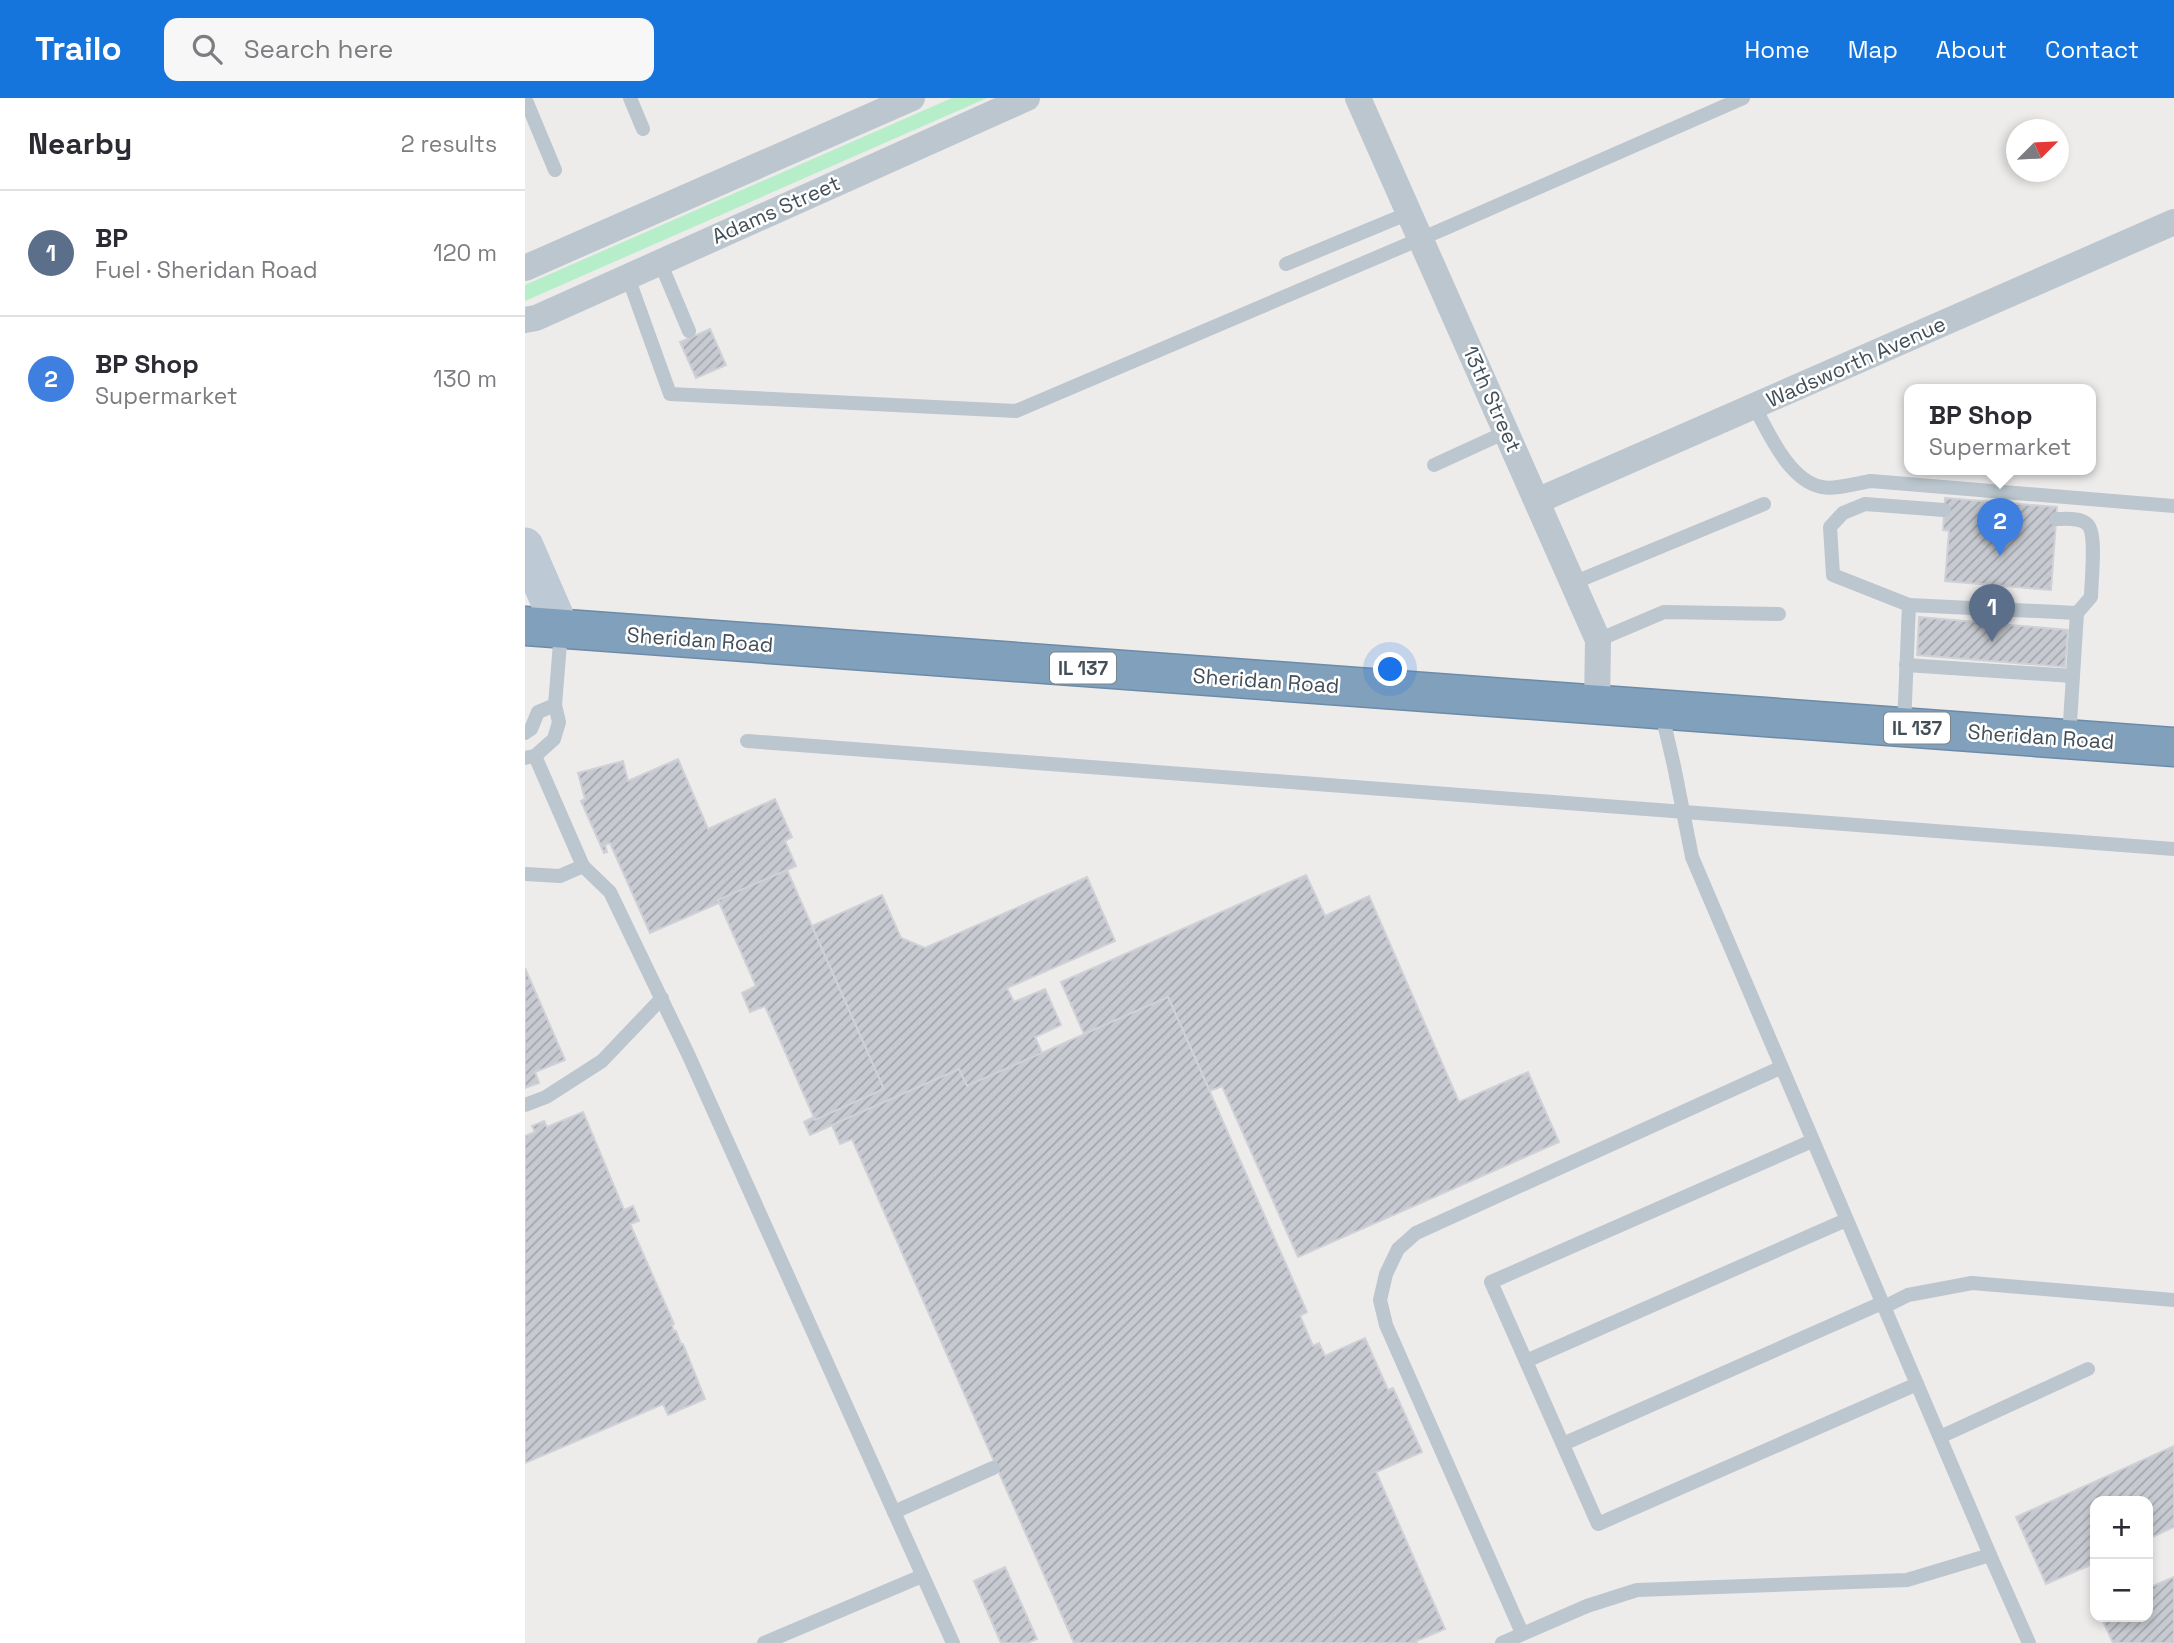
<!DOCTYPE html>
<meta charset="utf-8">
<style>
body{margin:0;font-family:"Space Grotesk",sans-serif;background:#f7f7f7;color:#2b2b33}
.controls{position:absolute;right:21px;bottom:21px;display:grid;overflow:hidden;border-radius:14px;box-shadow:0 4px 10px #0003}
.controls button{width:63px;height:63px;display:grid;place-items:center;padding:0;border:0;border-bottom:2px solid #e1e1e2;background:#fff;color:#2b2b33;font:35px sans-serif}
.compass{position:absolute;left:1481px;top:21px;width:63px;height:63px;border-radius:50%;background:#fff;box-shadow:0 4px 10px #0003;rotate:66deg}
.you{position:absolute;left:866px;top:572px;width:24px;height:24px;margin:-18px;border:5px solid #fff;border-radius:50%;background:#1a73e8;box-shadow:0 0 0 10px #1a73e833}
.badge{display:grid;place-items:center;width:46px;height:46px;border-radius:50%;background:#1575dd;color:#fff;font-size:23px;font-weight:700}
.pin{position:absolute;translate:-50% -58px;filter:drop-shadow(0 2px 4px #0008)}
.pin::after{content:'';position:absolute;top:37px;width:24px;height:21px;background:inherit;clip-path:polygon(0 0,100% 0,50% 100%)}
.popup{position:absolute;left:1379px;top:286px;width:192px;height:91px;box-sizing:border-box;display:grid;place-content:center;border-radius:14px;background:#fff;filter:drop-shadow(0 2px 5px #0005);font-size:23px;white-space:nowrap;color:#7c7c81}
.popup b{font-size:26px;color:#2b2b33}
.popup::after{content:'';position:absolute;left:50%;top:100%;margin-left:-14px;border:14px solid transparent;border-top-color:#fff}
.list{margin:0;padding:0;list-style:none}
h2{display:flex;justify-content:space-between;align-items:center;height:91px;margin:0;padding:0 28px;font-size:30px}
h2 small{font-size:23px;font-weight:400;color:#7c7c81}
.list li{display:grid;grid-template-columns:46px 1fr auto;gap:21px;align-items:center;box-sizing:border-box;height:126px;padding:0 28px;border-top:2px solid #e1e1e2}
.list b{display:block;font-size:26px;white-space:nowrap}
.list p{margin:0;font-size:23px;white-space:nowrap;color:#7c7c81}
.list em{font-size:23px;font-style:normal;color:#7c7c81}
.icon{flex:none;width:38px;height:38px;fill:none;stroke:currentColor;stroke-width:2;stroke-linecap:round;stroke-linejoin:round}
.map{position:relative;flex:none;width:1649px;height:1545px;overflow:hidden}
header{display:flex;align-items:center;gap:42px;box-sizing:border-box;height:98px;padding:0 35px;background:#1575dd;color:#fff}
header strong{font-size:33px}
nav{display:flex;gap:38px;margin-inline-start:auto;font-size:24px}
.search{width:490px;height:63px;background:#f7f7f7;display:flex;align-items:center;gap:18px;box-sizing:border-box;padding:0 24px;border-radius:14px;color:#7c7c81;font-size:26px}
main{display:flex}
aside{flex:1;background:#fff}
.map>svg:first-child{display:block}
.grass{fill:#b6eeca}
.building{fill:url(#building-hatch);stroke:#cfd1d7;stroke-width:2}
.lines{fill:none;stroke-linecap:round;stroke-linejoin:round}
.highway-casing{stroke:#6c8ba8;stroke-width:41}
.lane{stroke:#bbc6ce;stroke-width:14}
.street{stroke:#bbc6ce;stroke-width:26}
.secondary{stroke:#bdc9d5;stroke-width:37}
.highway{stroke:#81a0bc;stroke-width:38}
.labels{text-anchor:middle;stroke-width:5;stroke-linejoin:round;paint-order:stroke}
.shield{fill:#fff;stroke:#7b848a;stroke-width:2}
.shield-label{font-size:19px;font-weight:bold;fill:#434f58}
.street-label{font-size:21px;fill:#434f58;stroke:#fff}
</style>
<header>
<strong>Trailo</strong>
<div class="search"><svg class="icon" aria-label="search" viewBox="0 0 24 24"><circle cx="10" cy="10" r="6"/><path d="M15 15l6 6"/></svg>Search here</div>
<nav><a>Home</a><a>Map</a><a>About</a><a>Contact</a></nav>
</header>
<main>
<aside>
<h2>Nearby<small>2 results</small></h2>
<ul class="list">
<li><span class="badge" style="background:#5c6f8a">1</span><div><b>BP</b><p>Fuel · Sheridan Road</p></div><em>120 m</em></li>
<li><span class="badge" style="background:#3f7fe0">2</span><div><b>BP Shop</b><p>Supermarket</p></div><em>130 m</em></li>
</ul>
</aside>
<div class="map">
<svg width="1649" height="1545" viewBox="0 0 1649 1545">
<defs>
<pattern id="building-hatch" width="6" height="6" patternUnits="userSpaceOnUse" patternTransform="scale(1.75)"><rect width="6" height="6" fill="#c7cad0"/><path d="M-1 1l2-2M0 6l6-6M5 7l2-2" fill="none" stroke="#a3a6ac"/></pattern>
</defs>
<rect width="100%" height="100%" fill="#eeebeb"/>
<!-- grass -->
<path class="grass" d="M 427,0 L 462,0 L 0,203 L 0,187 Z"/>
<!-- building -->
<g class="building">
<path d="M 185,231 L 201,267 L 171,280 L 155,244 Z"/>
<path d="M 1420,400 L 1532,409 L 1526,492 L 1420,483 L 1424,433 L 1418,432 Z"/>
<path d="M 1394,519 L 1543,532 L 1540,569 L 1392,557 Z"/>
<path d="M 153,661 L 183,731 L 250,701 L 267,739 L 260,743 L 271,768 L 193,802 L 194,805 L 125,835 L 85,745 L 80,747 L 82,754 L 79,755 L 56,703 L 60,701 L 53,675 L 98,663 L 103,683 Z"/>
<path d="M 262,772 L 359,991 L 290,1022 L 240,908 L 225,914 L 217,895 L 231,888 L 193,802 Z"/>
<path d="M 781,777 L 800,818 L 844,798 L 934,1004 L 1003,974 L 1034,1044 L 773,1159 L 697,988 L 685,993 L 643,899 L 559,936 L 536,884 Z"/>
<path d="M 562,779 L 590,843 L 482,890 L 489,904 L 520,891 L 536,927 L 510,939 L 517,955 L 442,988 L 434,971 L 285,1037 L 279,1024 L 289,1019 L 290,1022 L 359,991 L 287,828 L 357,797 L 376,840 L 400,850 Z"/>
<path d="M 0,870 L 40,962 L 10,974 L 14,985 L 0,990 Z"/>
<path d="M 643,899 L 782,1214 L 775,1218 L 788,1248 L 794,1245 L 800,1258 L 840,1240 L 863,1292 L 868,1290 L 897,1354 L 851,1374 L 920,1531 L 891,1543 L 892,1545 L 549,1545 L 327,1041 L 315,1046 L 307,1027 L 434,971 L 442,988 Z"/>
<path d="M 58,1014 L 99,1112 L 108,1108 L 114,1123 L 105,1126 L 149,1226 L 147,1227 L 149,1234 L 151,1233 L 156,1246 L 158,1246 L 180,1301 L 143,1317 L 138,1306 L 0,1365 L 0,1038 L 10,1034 L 7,1028 L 19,1023 L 22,1029 Z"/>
<path d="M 1649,1348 L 1649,1429 L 1623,1441 L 1623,1403 L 1570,1403 L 1570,1465 L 1521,1486 L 1491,1419 Z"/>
<path d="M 480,1469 L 512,1541 L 502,1545 L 476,1545 L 449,1483 Z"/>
<path d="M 1649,1479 L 1649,1545 L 1588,1545 L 1576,1519 L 1623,1519 L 1623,1490 Z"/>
</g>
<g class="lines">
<defs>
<path id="highway" d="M 0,528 L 1649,649"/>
</defs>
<!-- highway casing -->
<use href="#highway" class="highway-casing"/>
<!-- lane -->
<g class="lane">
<path d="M 0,0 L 30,72"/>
<path d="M 105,0 L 118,31"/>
<path d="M 135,164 L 164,233"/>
<path d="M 761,166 L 884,115"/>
<path d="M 103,179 L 145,296 L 491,313 L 914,133 L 1218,0"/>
<path d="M 1229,308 C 1244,335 1264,383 1297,389 C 1309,392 1333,385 1346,383 L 1649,408"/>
<path d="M 909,367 L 981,334"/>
<path d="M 1531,421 C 1541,421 1556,419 1563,427 C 1572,437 1566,484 1566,499 L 1552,515"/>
<path d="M 1048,485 L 1239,406"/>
<path d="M 1384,507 L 1308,477 L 1305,429 L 1318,415 L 1340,406 L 1419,412"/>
<path d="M 1073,542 L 1139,514 L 1254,516"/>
<path d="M 1381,567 L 1548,578"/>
<path d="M 1379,628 L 1384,507 L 1552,515 L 1544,640"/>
<path d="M 0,635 L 6,631 L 13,614 L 30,607"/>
<path d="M 222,643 L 1649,751"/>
<path d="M 10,658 L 58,768 L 85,794 L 163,956 L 428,1545"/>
<path d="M 0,660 L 10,658 L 29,641 L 34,624 L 30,607 L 36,533"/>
<path d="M 0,776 L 35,778 L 58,768"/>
<path d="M 0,1007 L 21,999 L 77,963 L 137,900"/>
<path d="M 1287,1043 L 966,1184 L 1073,1426 L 1392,1286"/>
<path d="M 1359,1209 L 1383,1197 L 1447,1185 L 1649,1202"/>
<path d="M 1001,1263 L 1321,1122"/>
<path d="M 1415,1339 L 1563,1271"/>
<path d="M 1038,1346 L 1357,1205"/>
<path d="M 369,1414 L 468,1370"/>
<path d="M 1465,1457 L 1504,1545"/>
<path d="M 997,1535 L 861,1227 L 855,1202 L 861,1176 L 873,1151 L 891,1135 L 1255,970"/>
<path d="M 239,1545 L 397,1478"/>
<path d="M 977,1545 L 1062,1508 L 1112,1492 L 1382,1482 L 1465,1457 L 1167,759 L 1149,668 L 1136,612"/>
</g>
<!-- street -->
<g class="street">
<path d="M 833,0 L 1073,542 L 1072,608"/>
<path d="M 0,170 L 387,0"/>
<path d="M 0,222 L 11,220 L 502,0"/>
<path d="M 1012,403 L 1649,124"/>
</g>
<!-- secondary -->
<path class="secondary" d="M 0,448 L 36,531"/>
<!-- highway -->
<use href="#highway" class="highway"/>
</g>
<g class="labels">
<!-- shield labels -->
<g class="shield">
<rect x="525" y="554.5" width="66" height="31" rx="5"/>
<rect x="1359" y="614.5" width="66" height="31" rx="5"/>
</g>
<g class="shield-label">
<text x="558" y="577">IL 137</text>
<text x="1392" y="637">IL 137</text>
</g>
<!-- street labels -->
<g class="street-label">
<text transform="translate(251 112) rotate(-24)" y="7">Adams Street</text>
<text transform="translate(1331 264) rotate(-24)" y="7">Wadsworth Avenue</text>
<text transform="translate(967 301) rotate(66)" y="7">13th Street</text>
<text transform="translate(175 542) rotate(4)" y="7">Sheridan Road</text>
<text transform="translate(741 583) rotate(4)" y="7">Sheridan Road</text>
<text transform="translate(1516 639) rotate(4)" y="7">Sheridan Road</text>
</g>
</g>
</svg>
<div class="controls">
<button>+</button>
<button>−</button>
</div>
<svg class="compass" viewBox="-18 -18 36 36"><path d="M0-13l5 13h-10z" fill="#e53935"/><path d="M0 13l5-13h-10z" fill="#7c7c81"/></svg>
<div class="you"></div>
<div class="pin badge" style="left:1467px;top:544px;background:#5c6f8a">1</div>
<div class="pin badge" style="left:1475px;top:458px;background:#3f7fe0">2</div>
<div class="popup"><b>BP Shop</b>Supermarket</div>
</div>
</main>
